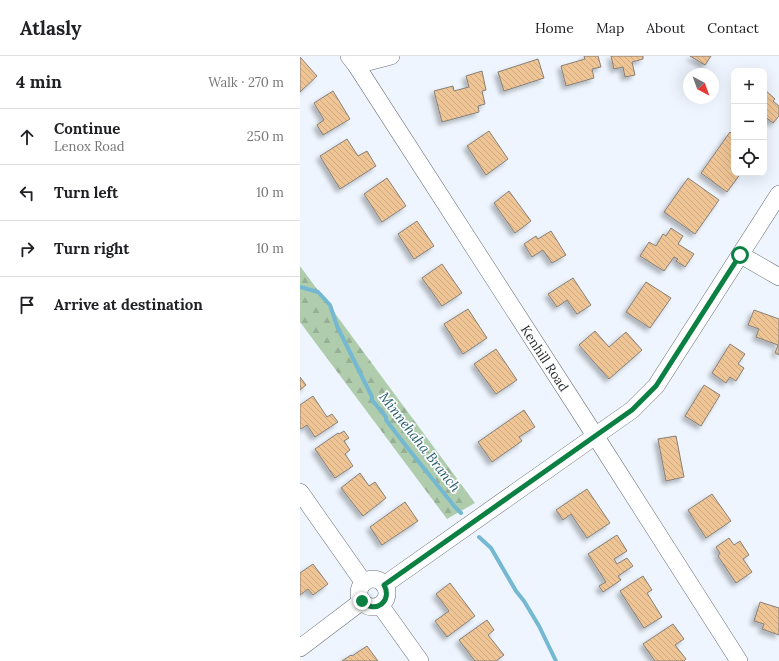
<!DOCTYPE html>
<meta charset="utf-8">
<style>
body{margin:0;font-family:Lora,serif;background:#f6f6f6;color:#202124}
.controls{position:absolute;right:12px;top:12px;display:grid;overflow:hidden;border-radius:8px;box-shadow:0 4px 16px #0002}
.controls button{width:36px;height:36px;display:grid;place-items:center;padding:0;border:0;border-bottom:1px solid #e0e0e0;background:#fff;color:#202124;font:20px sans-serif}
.compass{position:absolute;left:383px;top:12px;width:36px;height:36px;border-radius:50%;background:#fff;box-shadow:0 4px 16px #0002;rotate:139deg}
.stop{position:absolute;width:12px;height:12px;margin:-9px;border:3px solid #0b8043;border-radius:50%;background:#fff}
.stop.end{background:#0b8043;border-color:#fff;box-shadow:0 1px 4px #0008}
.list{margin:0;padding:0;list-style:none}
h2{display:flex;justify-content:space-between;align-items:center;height:52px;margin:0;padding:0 16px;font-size:17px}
h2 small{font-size:13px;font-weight:400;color:#757577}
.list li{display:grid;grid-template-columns:26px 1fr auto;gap:12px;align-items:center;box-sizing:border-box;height:56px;padding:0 16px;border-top:1px solid #e0e0e0}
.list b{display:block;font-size:15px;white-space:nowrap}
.list p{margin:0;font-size:13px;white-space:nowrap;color:#757577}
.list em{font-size:13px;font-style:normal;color:#757577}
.icon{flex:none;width:22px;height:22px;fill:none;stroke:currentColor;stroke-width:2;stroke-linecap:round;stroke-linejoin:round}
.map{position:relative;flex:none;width:479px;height:605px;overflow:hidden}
header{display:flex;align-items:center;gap:24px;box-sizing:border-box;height:56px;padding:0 20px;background:#fff;border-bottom:1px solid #e0e0e0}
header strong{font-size:19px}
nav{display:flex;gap:22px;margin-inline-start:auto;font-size:14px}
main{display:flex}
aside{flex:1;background:#fff}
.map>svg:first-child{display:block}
.forest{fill:url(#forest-firs)}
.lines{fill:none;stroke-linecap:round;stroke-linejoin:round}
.stream{stroke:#74b8d2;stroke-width:4}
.building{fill:url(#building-back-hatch);stroke:#878078;filter:url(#shadow)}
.minor-casing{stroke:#6b7179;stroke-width:18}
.minor{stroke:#fff;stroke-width:17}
.route{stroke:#0b8043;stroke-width:5}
.labels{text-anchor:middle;stroke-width:3.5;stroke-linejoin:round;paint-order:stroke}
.street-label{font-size:13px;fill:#292b2e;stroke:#fff}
.water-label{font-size:14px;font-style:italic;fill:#255c6f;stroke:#fff}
</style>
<header>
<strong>Atlasly</strong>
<nav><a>Home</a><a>Map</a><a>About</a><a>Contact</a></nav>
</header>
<main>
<aside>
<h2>4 min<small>Walk · 270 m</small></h2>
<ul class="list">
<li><svg class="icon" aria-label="ahead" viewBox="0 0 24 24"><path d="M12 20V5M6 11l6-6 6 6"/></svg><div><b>Continue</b><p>Lenox Road</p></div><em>250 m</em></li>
<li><svg class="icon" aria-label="left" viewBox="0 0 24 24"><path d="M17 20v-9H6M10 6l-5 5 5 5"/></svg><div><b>Turn left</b></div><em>10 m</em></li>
<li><svg class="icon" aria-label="right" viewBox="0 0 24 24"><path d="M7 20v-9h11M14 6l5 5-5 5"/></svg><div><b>Turn right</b></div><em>10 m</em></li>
<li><svg class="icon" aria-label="arrive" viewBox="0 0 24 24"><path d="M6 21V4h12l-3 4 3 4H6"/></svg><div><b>Arrive at destination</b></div></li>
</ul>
</aside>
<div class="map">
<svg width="479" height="605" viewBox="0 0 479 605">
<defs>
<pattern id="forest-firs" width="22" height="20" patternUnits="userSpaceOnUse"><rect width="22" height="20" fill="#afcdad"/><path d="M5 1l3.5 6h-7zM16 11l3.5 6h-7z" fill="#97b095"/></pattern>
<pattern id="building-back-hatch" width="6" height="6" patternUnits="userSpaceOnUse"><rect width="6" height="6" fill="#efc596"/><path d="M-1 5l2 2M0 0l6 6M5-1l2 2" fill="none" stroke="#cda982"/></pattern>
<filter id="shadow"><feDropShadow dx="-3.5" dy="3.5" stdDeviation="2" flood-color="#0004"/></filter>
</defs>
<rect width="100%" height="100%" fill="#eef5fe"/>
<!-- forest -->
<path class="forest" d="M 0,210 L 175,447 L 147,463 L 0,266 Z"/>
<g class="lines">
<!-- stream -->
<g class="stream">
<path d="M 0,231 L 18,236 L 30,249 L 37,270 L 72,341 L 72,344 L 86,361 L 86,364 L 110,395 L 155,451 L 161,457"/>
<path d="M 179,481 L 191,492 L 216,535 L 224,545 L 239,570 L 256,605"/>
</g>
</g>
<!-- building -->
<g class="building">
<path d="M 284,0 L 298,0 L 301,11 L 292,13 L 294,22 L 266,30 L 261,10 L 285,3 Z"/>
<path d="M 311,0 L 343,0 L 343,3 L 332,6 L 335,19 L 325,21 L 323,11 L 314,13 Z"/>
<path d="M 390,0 L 411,0 L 405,9 Z"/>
<path d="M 0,1 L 17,20 L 0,36 Z"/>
<path d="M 238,3 L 244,22 L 204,35 L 198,16 Z"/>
<path d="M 182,15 L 186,34 L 182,35 L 185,48 L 178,50 L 179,56 L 142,66 L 134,35 L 153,30 L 154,35 L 169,31 L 166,20 Z"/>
<path d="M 464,33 L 475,43 L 473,45 L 479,50 L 479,60 L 473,67 L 464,60 Z"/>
<path d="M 33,35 L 50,63 L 23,79 L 17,69 L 24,64 L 14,47 Z"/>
<path d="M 189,75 L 208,103 L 186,119 L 167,90 Z"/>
<path d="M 430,76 L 434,79 L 434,117 L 441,117 L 427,136 L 401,117 Z"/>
<path d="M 47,83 L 58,100 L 67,95 L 76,110 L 40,133 L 20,100 Z"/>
<path d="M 87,122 L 106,150 L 82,166 L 64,138 Z"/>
<path d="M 388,122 L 419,144 L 395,178 L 364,156 Z"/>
<path d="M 209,135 L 231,165 L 215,177 L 194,147 Z"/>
<path d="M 117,165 L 134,190 L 114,203 L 98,178 Z"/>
<path d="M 371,172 L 383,180 L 378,188 L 394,198 L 385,211 L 376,205 L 378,203 L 374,201 L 364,215 L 340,200 L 349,186 L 356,190 L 363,178 L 366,180 Z"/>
<path d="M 251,175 L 266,199 L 252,207 L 243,194 L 232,201 L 224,188 L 236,180 L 238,183 Z"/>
<path d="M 142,208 L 162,237 L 142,250 L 122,222 Z"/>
<path d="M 273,222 L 291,249 L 277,258 L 267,244 L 257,251 L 248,238 Z"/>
<path d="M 346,226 L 371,242 L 350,272 L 326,256 Z"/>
<path d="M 168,253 L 187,282 L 163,298 L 144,268 Z"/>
<path d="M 454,254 L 479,263 L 479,299 L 475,297 L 478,289 L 456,281 L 459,273 L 448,269 Z"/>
<path d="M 295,275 L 309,291 L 326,276 L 342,294 L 309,323 L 279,289 Z"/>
<path d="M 430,288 L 445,298 L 438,308 L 444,312 L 436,325 L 430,321 L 426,327 L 412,317 Z"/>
<path d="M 196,293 L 217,324 L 196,338 L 174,308 Z"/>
<path d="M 0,321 L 6,329 L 0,334 Z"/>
<path d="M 404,329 L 420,339 L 401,370 L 385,360 Z"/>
<path d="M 13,340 L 27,361 L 32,358 L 38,366 L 15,381 L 7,369 L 1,373 L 0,371 L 0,349 Z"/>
<path d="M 224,354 L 235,371 L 219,381 L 222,385 L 192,406 L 178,386 Z"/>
<path d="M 44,375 L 49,382 L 44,385 L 50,394 L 45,398 L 53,410 L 35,422 L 15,393 L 38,377 L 39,378 Z"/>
<path d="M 376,380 L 384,421 L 366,425 L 358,383 Z"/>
<path d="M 60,417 L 69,430 L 75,426 L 86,442 L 63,460 L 41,432 Z"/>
<path d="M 287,433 L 310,467 L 287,482 L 271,458 L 263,464 L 256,454 Z"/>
<path d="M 412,438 L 431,465 L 406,482 L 388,454 Z"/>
<path d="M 105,446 L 118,465 L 82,489 L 70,471 Z"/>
<path d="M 317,479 L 327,495 L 314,503 L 317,508 L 327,502 L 333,510 L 318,520 L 321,524 L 303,536 L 299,530 L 306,526 L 288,498 Z"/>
<path d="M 429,482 L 434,489 L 440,485 L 449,499 L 443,503 L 452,516 L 436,527 L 418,500 L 420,497 L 416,491 Z"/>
<path d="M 13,508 L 28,528 L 13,539 L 8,533 L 0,539 L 0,517 Z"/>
<path d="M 343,520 L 352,534 L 347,537 L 362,561 L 344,572 L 320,535 Z"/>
<path d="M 150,527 L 175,560 L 147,581 L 135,565 L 149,555 L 136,538 Z"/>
<path d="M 460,546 L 479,552 L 479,579 L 462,573 L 464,568 L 454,565 Z"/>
<path d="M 187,564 L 194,574 L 188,579 L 204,599 L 196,605 L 175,605 L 159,584 Z"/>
<path d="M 373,568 L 384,583 L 375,589 L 386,603 L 384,605 L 355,605 L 343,588 Z"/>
<path d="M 67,590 L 78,605 L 42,605 L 51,599 L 52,600 Z"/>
</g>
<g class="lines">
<defs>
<g id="minor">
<path d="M 49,0 L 56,9 L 296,381 L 439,605"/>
<path d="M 56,9 L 91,0"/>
<path d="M 441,199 L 479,221"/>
<path d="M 0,436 L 64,527"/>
<circle cx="73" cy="537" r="14"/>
<path d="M 84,529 L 332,354 L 356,330 L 479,138"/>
<path d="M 80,549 L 120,605"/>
<path d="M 0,592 L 62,545"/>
</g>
</defs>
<!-- minor casing -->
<use href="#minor" class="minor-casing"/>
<!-- minor -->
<use href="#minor" class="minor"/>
</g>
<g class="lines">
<!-- route -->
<path class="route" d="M 62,545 C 75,559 93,545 84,529 L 332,354 L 356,330 L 440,199"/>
</g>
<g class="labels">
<!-- street labels -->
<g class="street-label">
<text transform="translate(245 302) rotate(57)" y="5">Kenhill Road</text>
</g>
<!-- water labels -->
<g class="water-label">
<text transform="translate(120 386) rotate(52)" y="5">Minnehaha Branch</text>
</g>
</g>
</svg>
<div class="controls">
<button>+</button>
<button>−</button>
<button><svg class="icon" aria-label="locate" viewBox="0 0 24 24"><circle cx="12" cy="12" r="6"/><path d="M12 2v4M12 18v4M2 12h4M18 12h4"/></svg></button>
</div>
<svg class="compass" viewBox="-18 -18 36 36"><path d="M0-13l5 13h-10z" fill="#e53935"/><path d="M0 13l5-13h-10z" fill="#757577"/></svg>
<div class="stop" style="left:440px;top:199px"></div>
<div class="stop end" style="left:62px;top:545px"></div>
</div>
</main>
